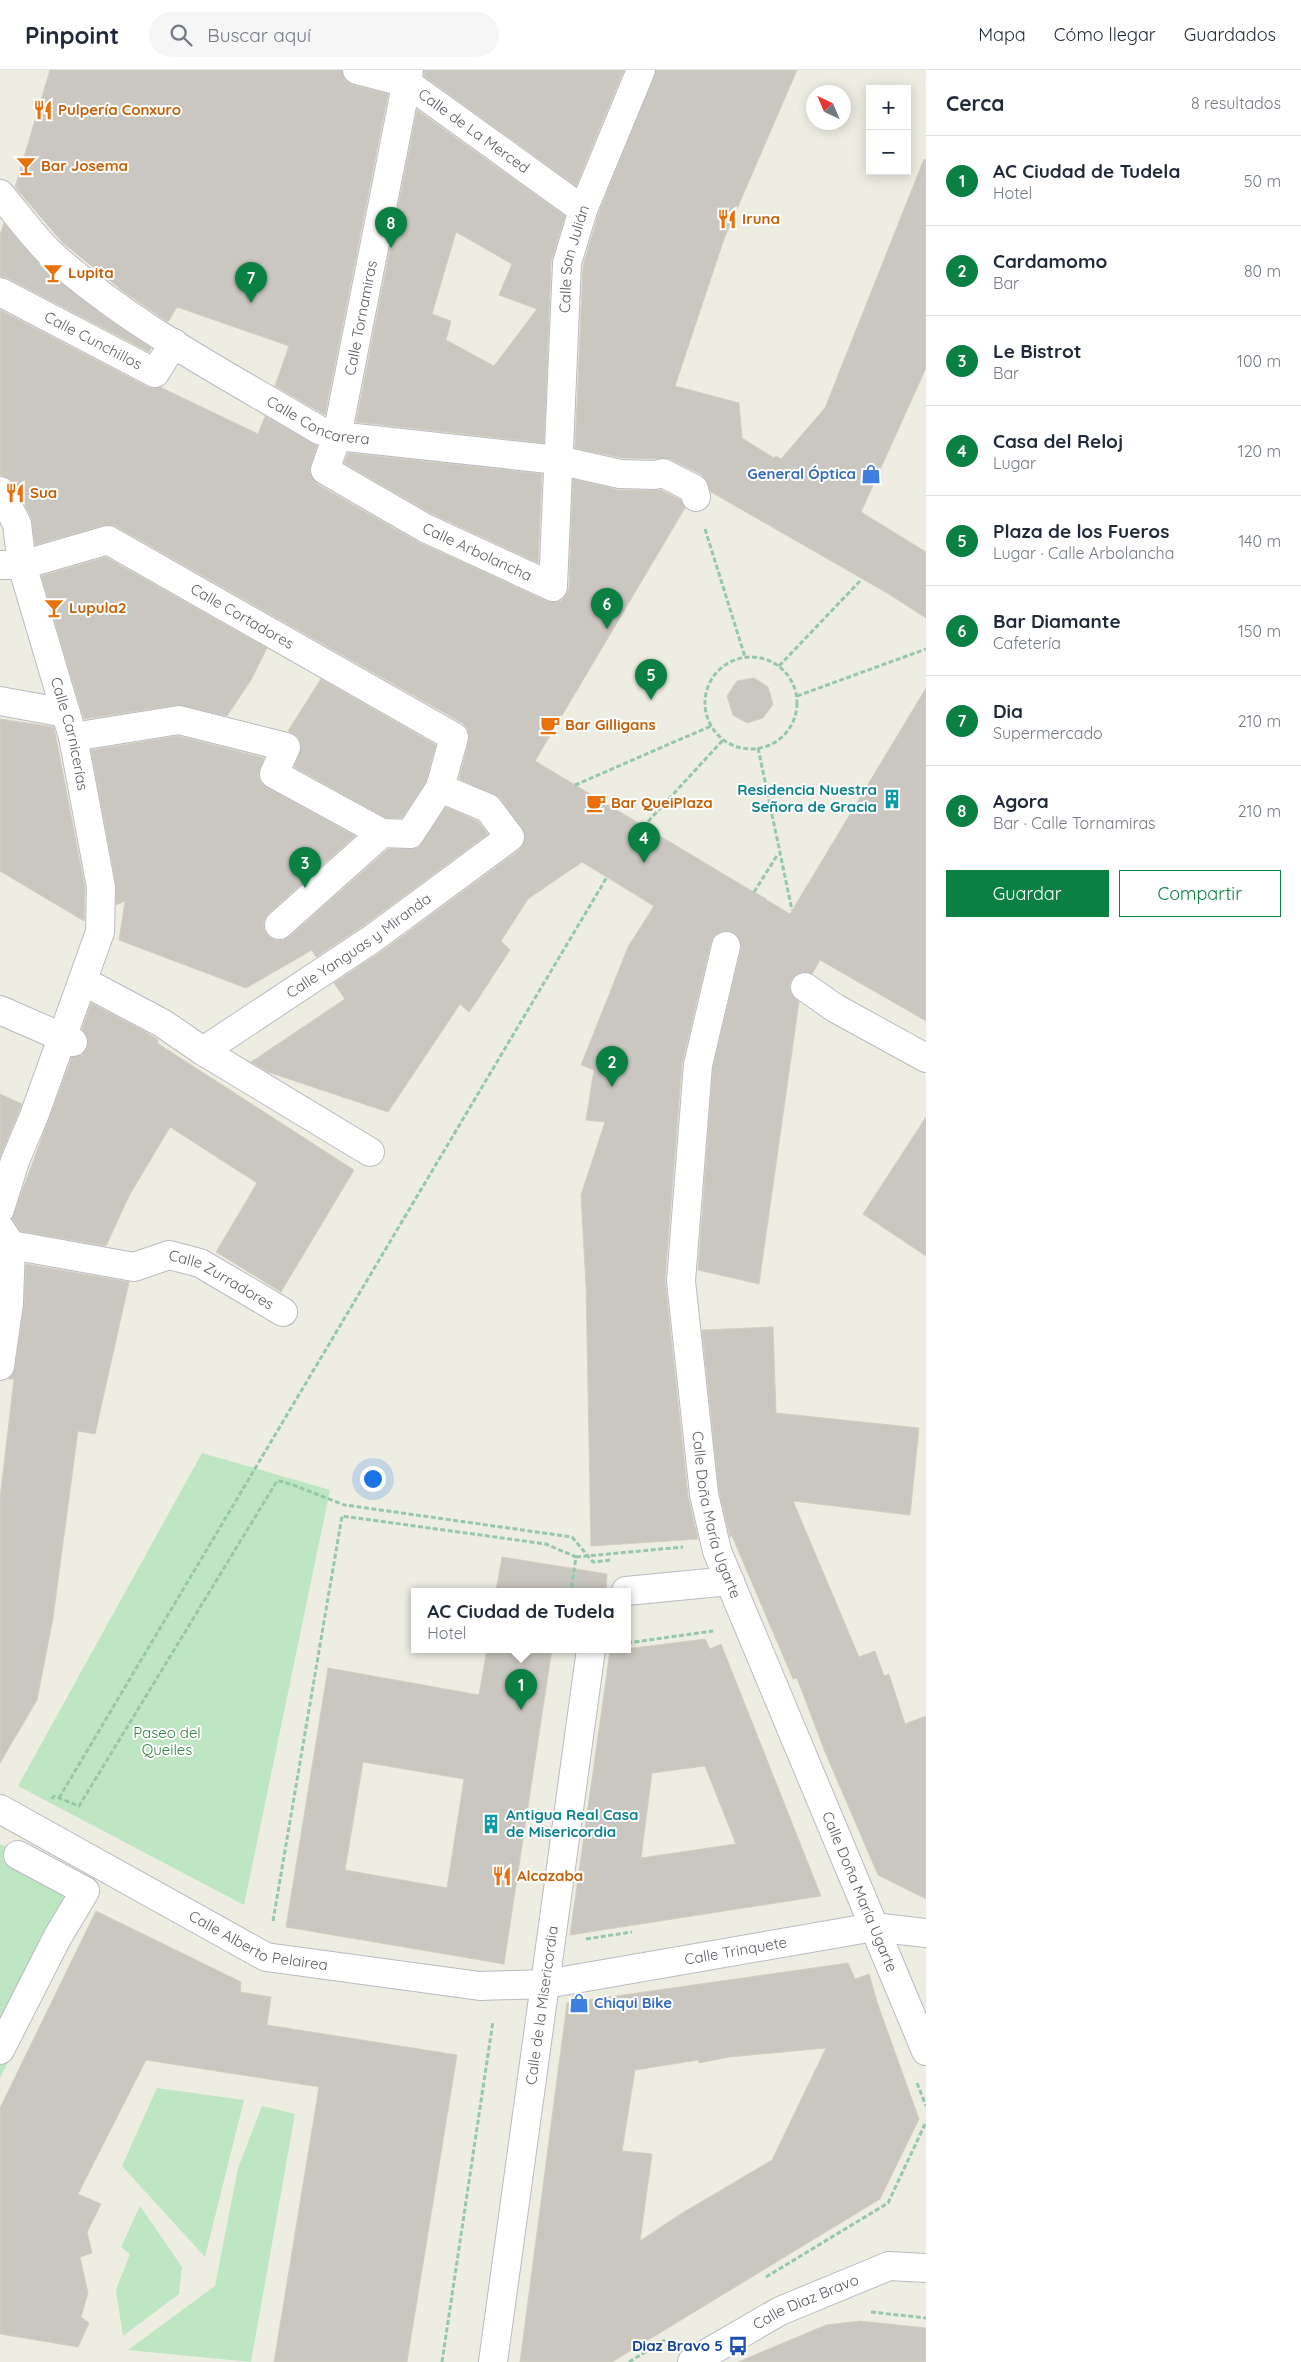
<!DOCTYPE html>
<html lang="es">
<meta charset="utf-8">
<style>
body{margin:0;font-family:Quicksand,sans-serif;background:#f6f6f7;color:#1f2937}
.controls{position:absolute;right:15px;top:15px;display:grid;overflow:hidden;border-radius:0px;box-shadow:0 2px 12px #0003}
.controls button{width:45px;height:45px;display:grid;place-items:center;padding:0;border:0;border-bottom:1px solid #e0e1e3;background:#fff;color:#1f2937;font:25px sans-serif}
.compass{position:absolute;left:806px;top:15px;width:45px;height:45px;border-radius:50%;background:#fff;box-shadow:0 2px 12px #0003;rotate:316deg}
.you{position:absolute;left:372px;top:1408px;width:18px;height:18px;margin:-12px;border:4px solid #fff;border-radius:50%;background:#1a73e8;box-shadow:0 0 0 8px #1a73e833}
.badge{display:grid;place-items:center;width:32px;height:32px;border-radius:50%;background:#0b8043;color:#fff;font-size:16px;font-weight:700}
.pin{position:absolute;translate:-50% -41px;filter:drop-shadow(0 1px 2px #0008)}
.pin::after{content:'';position:absolute;top:26px;width:18px;height:15px;background:inherit;clip-path:polygon(0 0,100% 0,50% 100%)}
.popup{position:absolute;left:411px;top:1518px;width:220px;height:65px;box-sizing:border-box;display:grid;place-content:center;border-radius:0px;background:#fff;filter:drop-shadow(0 1px 4px #0005);font-size:16px;white-space:nowrap;color:#747a83}
.popup b{font-size:19px;color:#1f2937}
.popup::after{content:'';position:absolute;left:50%;top:100%;margin-left:-10px;border:10px solid transparent;border-top-color:#fff}
.list{margin:0;padding:0;list-style:none}
h2{display:flex;justify-content:space-between;align-items:center;height:65px;margin:0;padding:0 20px;font-size:21px}
h2 small{font-size:16px;font-weight:400;color:#747a83}
.list li{display:grid;grid-template-columns:32px 1fr auto;gap:15px;align-items:center;box-sizing:border-box;height:90px;padding:0 20px;border-top:1px solid #e0e1e3}
.list b{display:block;font-size:19px;white-space:nowrap}
.list p{margin:0;font-size:16px;white-space:nowrap;color:#747a83}
.list em{font-size:16px;font-style:normal;color:#747a83}
.actions{display:flex;gap:10px;padding:15px 20px}
.actions a{flex:1;padding:11px 0;border:1px solid #0b8043;border-radius:0px;text-align:center;font-size:18px;color:#0b8043}
.actions .main{background:#0b8043;color:#fff}
.icon{flex:none;width:28px;height:28px;fill:none;stroke:currentColor;stroke-width:2;stroke-linecap:round;stroke-linejoin:round}
.map{position:relative;flex:none;width:926px;height:2292px;overflow:hidden}
header{display:flex;align-items:center;gap:30px;box-sizing:border-box;height:70px;padding:0 25px;background:#fff;border-bottom:1px solid #e0e1e3}
header strong{font-size:24px}
nav{display:flex;gap:28px;margin-inline-start:auto;font-size:18px}
.search{width:350px;height:45px;background:#f6f6f7;display:flex;align-items:center;gap:12px;box-sizing:border-box;padding:0 18px;border-radius:28px;color:#747a83;font-size:19px}
main{display:flex}
aside{flex:1;background:#fff}
.map>svg:first-child{display:block}
.green{fill:#bee6c3}
.building{fill:#c9c7bf;stroke:#d3cfc0;fill-rule:evenodd}
.lines{fill:none;stroke-linecap:round;stroke-linejoin:round}
.minor-tunnel{stroke:#c9c9c2;stroke-width:28;stroke-dasharray:28 14;stroke-linecap:butt}
.minor-casing{stroke:#babbc1;stroke-width:30}
.path{stroke:#96c7aa;stroke-width:3;stroke-dasharray:5 2.5;stroke-linecap:butt}
.minor{stroke:#fff;stroke-width:28}
.labels{text-anchor:middle;stroke-width:4;stroke-linejoin:round;paint-order:stroke}
.food-label{font-size:15px;font-weight:bold;fill:#c56008;stroke:#fff;text-anchor:start}
.street-label{font-size:15px;fill:#5a5d63;stroke:#fff}
.shop-label{font-size:15px;font-weight:bold;fill:#366cbe;stroke:#fff;text-anchor:end}
.culture-label{font-size:15px;font-weight:bold;fill:#0d838f;stroke:#fff;text-anchor:end}
.park-label{font-size:15px;fill:#328340;stroke:#fff}
.transit-label{font-size:15px;font-weight:bold;fill:#164399;stroke:#fff;text-anchor:end}
</style>
<header>
<strong>Pinpoint</strong>
<div class="search"><svg class="icon" aria-label="search" viewBox="0 0 24 24"><circle cx="10" cy="10" r="6"/><path d="M15 15l6 6"/></svg>Buscar aquí</div>
<nav><a>Mapa</a><a>Cómo llegar</a><a>Guardados</a></nav>
</header>
<main>
<div class="map">
<svg width="926" height="2292" viewBox="0 0 926 2292">
<rect width="100%" height="100%" fill="#eeede2"/>
<!-- green -->
<g class="green">
<path d="M 202,1383 L 330,1420 L 244,1835 L 18,1716 Z"/>
<path d="M 0,1774 L 93,1820 L 0,2008 Z"/>
<path d="M 157,2018 L 244,2030 L 205,2187 L 122,2096 Z"/>
<path d="M 262,2036 L 295,2044 L 251,2292 L 128,2280 L 215,2216 L 238,2098 Z"/>
<path d="M 140,2136 L 182,2197 L 179,2224 L 123,2266 L 116,2220 L 130,2184 L 121,2177 Z"/>
</g>
<!-- building -->
<g class="building">
<path d="M 50,0 L 342,0 L 346,11 L 353,15 L 388,24 L 325,345 L 275,316 L 289,276 L 177,237 L 168,252 L 124,222 L 63,173 L 15,117 Z"/>
<path d="M 424,0 L 624,0 L 576,116 L 424,6 Z"/>
<path d="M 656,0 L 797,0 L 724,169 L 675,316 L 739,333 L 742,368 L 774,388 L 776,386 L 781,389 L 825,338 L 924,89 L 926,90 L 926,298 L 861,442 L 926,482 L 926,548 L 887,523 L 711,422 L 706,410 L 702,405 L 670,389 L 622,388 L 575,378 L 583,196 L 598,145 Z"/>
<path d="M 417,40 L 565,146 L 551,192 L 544,373 L 356,352 ZM 456,162 L 512,194 L 499,225 L 537,239 L 494,296 L 446,270 L 451,251 L 432,244 Z"/>
<path d="M 4,153 L 42,197 L 105,247 L 151,278 L 149,282 L 7,208 L 0,206 L 0,165 Z"/>
<path d="M 0,240 L 148,317 L 160,317 L 258,364 L 265,346 L 317,376 L 309,401 L 317,414 L 418,472 L 547,531 L 561,531 L 566,525 L 569,518 L 573,409 L 619,420 L 661,420 L 681,430 L 685,438 L 535,691 L 790,844 L 926,618 L 926,951 L 820,890 L 812,904 L 799,903 L 792,908 L 789,916 L 791,923 L 799,932 L 759,1214 L 698,1200 L 713,997 L 741,879 L 741,871 L 737,865 L 729,861 L 721,861 L 715,865 L 711,872 L 682,994 L 665,1210 L 688,1426 L 698,1469 L 591,1476 L 586,1216 L 581,1125 L 605,1052 L 586,1050 L 594,1000 L 581,995 L 628,877 L 654,836 L 582,792 L 528,829 L 501,871 L 510,880 L 478,929 L 469,942 L 460,934 L 388,1042 L 268,1002 L 251,992 L 345,929 L 334,913 L 381,882 L 519,780 L 524,773 L 525,765 L 500,728 L 459,709 L 469,671 L 467,658 L 462,653 L 115,456 L 104,455 L 35,475 L 31,447 L 14,413 L 8,408 L 0,405 Z"/>
<path d="M 348,383 L 542,404 L 538,493 L 432,444 L 344,393 Z"/>
<path d="M 106,487 L 267,578 L 251,610 L 227,646 L 177,635 L 84,649 L 41,506 Z"/>
<path d="M 754,608 L 768,617 L 773,634 L 763,648 L 747,653 L 733,645 L 727,626 L 737,611 Z"/>
<path d="M 321,609 L 436,675 L 426,712 L 402,748 L 386,748 L 294,697 L 301,675 L 297,666 L 288,661 Z"/>
<path d="M 0,649 L 54,657 L 85,818 L 84,851 L 0,801 Z"/>
<path d="M 178,666 L 264,688 L 258,705 L 261,712 L 266,717 L 355,766 L 268,844 L 264,851 L 264,859 L 268,866 L 275,870 L 283,870 L 289,867 L 388,779 L 418,778 L 446,737 L 478,751 L 488,764 L 363,856 L 316,887 L 312,880 L 246,918 L 119,870 L 125,831 L 116,835 L 116,814 L 91,680 Z"/>
<path d="M 91,933 L 144,961 L 158,970 L 157,973 L 354,1100 L 281,1222 L 216,1182 L 257,1113 L 170,1057 L 129,1126 L 106,1176 L 20,1161 L 12,1148 L 72,987 L 82,985 L 87,978 L 88,970 L 82,959 Z"/>
<path d="M 0,1024 L 22,1034 L 0,1087 Z"/>
<path d="M 926,1047 L 926,1186 L 863,1144 Z"/>
<path d="M 26,1194 L 129,1212 L 95,1364 L 78,1361 L 53,1548 L 37,1630 L 0,1693 L 0,1428 L 14,1309 L 8,1309 L 15,1298 L 24,1235 Z"/>
<path d="M 773,1257 L 776,1343 L 919,1358 L 910,1445 L 793,1431 L 859,1587 L 875,1581 L 884,1606 L 889,1604 L 905,1654 L 926,1646 L 926,1829 L 878,1805 L 825,1682 L 797,1608 L 793,1609 L 732,1466 L 730,1467 L 719,1421 L 702,1260 Z"/>
<path d="M 502,1487 L 607,1504 L 606,1521 L 496,1521 Z"/>
<path d="M 705,1569 L 710,1579 L 721,1574 L 821,1826 L 570,1865 L 610,1581 ZM 705,1696 L 736,1774 L 641,1788 L 652,1703 Z"/>
<path d="M 487,1579 L 552,1579 L 504,1894 L 286,1857 L 328,1598 L 479,1625 ZM 363,1692 L 464,1709 L 447,1818 L 345,1800 Z"/>
<path d="M 96,1841 L 241,1912 L 240,1922 L 271,1927 L 267,1955 L 457,1985 L 407,2292 L 274,2292 L 319,2017 L 146,1990 L 78,2124 L 101,2134 L 87,2162 L 92,2183 L 80,2187 L 88,2223 L 81,2247 L 89,2253 L 78,2277 L 0,2264 L 0,2038 Z"/>
<path d="M 848,1893 L 855,1909 L 869,1904 L 878,1935 L 919,2049 L 880,2129 L 612,2292 L 520,2292 L 567,1933 ZM 826,1978 L 772,2090 L 679,2145 L 640,2171 L 652,2084 L 622,2081 L 635,2000 L 698,1990 L 699,1993 L 729,1987 Z"/>
<path d="M 860,2251 L 926,2258 L 926,2292 L 738,2292 L 826,2255 Z"/>
</g>
<g class="lines">
<!-- minor-tunnel -->
<g class="minor-tunnel">
<path d="M 510,767 L 575,715"/>
<path d="M 726,876 L 754,822"/>
</g>
<defs>
<g id="minor">
<path id="s1" d="M 357,0 L 407,13 L 583,140"/>
<path id="s2" d="M 409,0 L 337,366 L 325,400 L 425,458 L 553,517 L 567,193 L 583,140 L 641,0"/>
<path id="s3" d="M 0,124 C 17,144 33,167 52,185 C 131,256 229,306 319,360 L 337,366 L 558,390 L 620,404 L 655,405 L 663,403 L 694,419 L 696,427"/>
<path id="s4" d="M 0,222 L 155,303 L 174,273"/>
<path id="s5" d="M 0,421 L 17,454 L 22,495 L 73,667 L 101,817 L 100,862 L 34,1046 L 15,1091 L 0,1139"/>
<path id="s6" d="M 0,495 L 22,495 L 108,470 L 454,667 L 440,718 L 410,764 L 382,763 L 279,855"/>
<path d="M 0,631 L 66,643"/>
<path d="M 73,667 L 179,650 L 286,677 L 274,704 L 382,763"/>
<path id="s7" d="M 726,876 L 698,995 L 681,1211 L 704,1424 L 717,1481 L 926,1981"/>
<path d="M 83,911 L 162,953 L 203,981 L 370,1082"/>
<path d="M 805,917 L 835,938 L 926,988"/>
<path d="M 0,940 L 73,972"/>
<path id="s8" d="M 203,981 L 372,869 L 510,767 L 488,738 L 440,718"/>
<path d="M 0,1158 L 11,1175 L 9,1233 L 0,1296"/>
<path id="s9" d="M 11,1175 L 134,1197 L 169,1185 L 200,1193 L 283,1242"/>
<path d="M 626,1521 L 730,1511"/>
<path id="s10" d="M 0,1739 L 266,1887 L 480,1916 L 546,1914 L 874,1857 L 926,1863"/>
<path d="M 0,1980 L 57,1868 L 85,1821 L 18,1785"/>
<path id="s11" d="M 493,2292 L 591,1579"/>
<path id="s12" d="M 692,2292 L 780,2241 L 889,2196 L 926,2198"/>
</g>
</defs>
<!-- minor casing -->
<use href="#minor" class="minor-casing"/>
<!-- path -->
<g class="path">
<path d="M 705,459 L 745,587"/>
<circle cx="751" cy="633" r="46"/>
<path d="M 779,596 L 860,511"/>
<path d="M 797,626 L 926,579"/>
<path d="M 758,678 L 792,840"/>
<path d="M 575,715 L 711,656"/>
<path d="M 643,757 L 723,670"/>
<path d="M 754,822 L 778,784"/>
<path d="M 576,1487 L 683,1477"/>
<path d="M 627,1573 L 713,1561"/>
<path d="M 59,1728 L 607,807"/>
<path d="M 52,1729 L 54,1726 L 79,1736 L 277,1411 C 285,1410 332,1431 345,1435 L 572,1467 L 593,1492 L 611,1490"/>
<path d="M 273,1851 L 342,1446 L 546,1474 L 576,1487 L 571,1521"/>
<path d="M 586,1869 L 632,1862"/>
<path d="M 917,2013 L 926,2036"/>
<path d="M 766,2207 L 888,2133 L 926,2052"/>
<path d="M 871,2242 L 926,2248"/>
<path d="M 442,2292 L 493,1951"/>
<path d="M 629,2292 L 665,2270"/>
</g>
<!-- minor -->
<use href="#minor" class="minor"/>
</g>
<!-- icons -->
<defs>
<symbol id="restaurant-bare" viewBox="-9 -9 18 18"><path d="M-5-6h1v4h1v-4h1v4h1v-4h1v5L-1.5 .5V6h-2V.5L-5-1ZM5-6V6H3V1.5H1.5Q1.5-4 5-6Z" fill="#e8710a" stroke="#fff" stroke-width="2.5" paint-order="stroke"/></symbol>
<symbol id="bar-bare" viewBox="-9 -9 18 18"><path d="M-6-5H6L.8 .8V4.5H3.5V6h-7V4.5H-.8V.8Z" fill="#e8710a" stroke="#fff" stroke-width="2.5" paint-order="stroke"/></symbol>
<symbol id="shop-bare" viewBox="-9 -9 18 18"><path d="M-5-2.5h2.3a2.7 3.5 0 0 1 5.4 0H5L5.5 6h-11ZM-1.5-2.5h3a1.5 2.3 0 0 0-3 0Z" fill="#3f7fe0" stroke="#fff" stroke-width="2.5" paint-order="stroke"/></symbol>
<symbol id="cafe-bare" viewBox="-9 -9 18 18"><path d="M-5.5-4.5H6V0H3Q3 3.5 0 3.5H-2.5Q-5.5 3.5-5.5 0ZM3-3.2v2h1.7v-2ZM-6 4.5H4V6H-6Z" fill="#e8710a" stroke="#fff" stroke-width="2.5" paint-order="stroke"/></symbol>
<symbol id="building-bare" viewBox="-9 -9 18 18"><path d="M-4-6H4V6H1V3H-1V6H-4ZM-2.5-4.3h1.7v1.8h-1.7ZM.8-4.3h1.7v1.8H.8ZM-2.5-1h1.7V.8h-1.7ZM.8-1h1.7V.8H.8Z" fill="#0f9aa8" stroke="#fff" stroke-width="2.5" paint-order="stroke"/></symbol>
<symbol id="bus-bare" viewBox="-9 -9 18 18"><path d="M-5-6H5V4H4V6H2V4H-2V6H-4V4H-5ZM-3.5-4V0h7V-4ZM-3.5 1.2v1.5H-2V1.2ZM2 1.2v1.5H3.5V1.2Z" fill="#1a4fb4" stroke="#fff" stroke-width="2.5" paint-order="stroke"/></symbol>
</defs>
<g fill-rule="evenodd">
<use href="#restaurant-bare" x="29" y="26" width="28" height="28"/>
<use href="#bar-bare" x="12" y="82" width="28" height="28"/>
<use href="#restaurant-bare" x="713" y="135" width="28" height="28"/>
<use href="#bar-bare" x="39" y="189" width="28" height="28"/>
<use href="#shop-bare" x="857" y="390" width="28" height="28"/>
<use href="#restaurant-bare" x="1" y="409" width="28" height="28"/>
<use href="#bar-bare" x="40" y="524" width="28" height="28"/>
<use href="#cafe-bare" x="536" y="641" width="28" height="28"/>
<use href="#building-bare" x="878" y="715" width="28" height="28"/>
<use href="#cafe-bare" x="582" y="719" width="28" height="28"/>
<use href="#building-bare" x="477" y="1740" width="28" height="28"/>
<use href="#restaurant-bare" x="488" y="1792" width="28" height="28"/>
<use href="#shop-bare" x="565" y="1919" width="28" height="28"/>
<use href="#bus-bare" x="724" y="2262" width="28" height="28"/>
</g>
<g class="labels">
<!-- food labels -->
<g class="food-label">
<text x="58" y="45">Pulpería Conxuro</text>
<text x="41" y="101">Bar Josema</text>
<text x="742" y="154">Iruna</text>
<text x="68" y="208">Lupita</text>
<text x="30" y="428">Sua</text>
<text x="69" y="543">Lupula2</text>
<text x="565" y="660">Bar Gilligans</text>
<text x="611" y="738">Bar QueiPlaza</text>
<text x="517" y="1811">Alcazaba</text>
</g>
<!-- street labels -->
<g class="street-label">
<text dy="5" stroke="none"><textPath href="#s1" startOffset="134">Calle de La Merced</textPath></text>
<text dy="5" stroke="none"><textPath href="#s2" startOffset="995">Calle San Julián</textPath></text>
<text transform="translate(361 248) rotate(-79)" y="5">Calle Tornamiras</text>
<text dy="5" stroke="none"><textPath href="#s4" startOffset="105">Calle Cunchillos</textPath></text>
<text dy="5" stroke="none"><textPath href="#s3" startOffset="396">Calle Concarera</textPath></text>
<text dy="5" stroke="none"><textPath href="#s2" startOffset="582">Calle Arbolancha</textPath></text>
<text dy="5" stroke="none"><textPath href="#s6" startOffset="266">Calle Cortadores</textPath></text>
<text dy="5" stroke="none"><textPath href="#s5" startOffset="254">Calle Carnicerías</textPath></text>
<text dy="5" stroke="none"><textPath href="#s8" startOffset="188">Calle Yanguas y Miranda</textPath></text>
<text dy="5" stroke="none"><textPath href="#s9" startOffset="220">Calle Zurradores</textPath></text>
<text dy="5" stroke="none"><textPath href="#s7" startOffset="576">Calle Doña María Ugarte</textPath></text>
<text dy="5" stroke="none"><textPath href="#s7" startOffset="981">Calle Doña María Ugarte</textPath></text>
<text dy="5" stroke="none"><textPath href="#s10" startOffset="292">Calle Alberto Pelairea</textPath></text>
<text dy="5" stroke="none"><textPath href="#s10" startOffset="779">Calle Trinquete</textPath></text>
<text dy="5" stroke="none"><textPath href="#s11" startOffset="360">Calle de la Misericordia</textPath></text>
<text dy="5" stroke="none"><textPath href="#s12" startOffset="129">Calle Diaz Bravo</textPath></text>
</g>
<!-- shop labels -->
<g class="shop-label">
<text x="856" y="409">General Óptica</text>
<text x="594" y="1938" text-anchor="start">Chiqui Bike</text>
</g>
<!-- culture labels -->
<g class="culture-label">
<text x="877" y="725">Residencia Nuestra<tspan x="877" dy="17">Señora de Gracia</tspan></text>
<text x="506" y="1750" text-anchor="start">Antigua Real Casa<tspan x="506" dy="17">de Misericordia</tspan></text>
</g>
<!-- park labels -->
<g class="park-label">
<text x="167" y="1668">Paseo del<tspan x="167" dy="17">Queiles</tspan></text>
</g>
<!-- transit labels -->
<g class="transit-label">
<text x="723" y="2281">Diaz Bravo 5</text>
</g>
</g>
</svg>
<div class="controls">
<button>+</button>
<button>−</button>
</div>
<svg class="compass" viewBox="-18 -18 36 36"><path d="M0-13l5 13h-10z" fill="#e53935"/><path d="M0 13l5-13h-10z" fill="#747a83"/></svg>
<div class="you"></div>
<div class="pin badge" style="left:521px;top:1640px">1</div>
<div class="popup"><b>AC Ciudad de Tudela</b>Hotel</div>
<div class="pin badge" style="left:612px;top:1017px">2</div>
<div class="pin badge" style="left:305px;top:818px">3</div>
<div class="pin badge" style="left:644px;top:793px">4</div>
<div class="pin badge" style="left:651px;top:630px">5</div>
<div class="pin badge" style="left:607px;top:559px">6</div>
<div class="pin badge" style="left:251px;top:233px">7</div>
<div class="pin badge" style="left:391px;top:178px">8</div>
</div>
<aside>
<h2>Cerca<small>8 resultados</small></h2>
<ul class="list">
<li><span class="badge">1</span><div><b>AC Ciudad de Tudela</b><p>Hotel</p></div><em>50 m</em></li>
<li><span class="badge">2</span><div><b>Cardamomo</b><p>Bar</p></div><em>80 m</em></li>
<li><span class="badge">3</span><div><b>Le Bistrot</b><p>Bar</p></div><em>100 m</em></li>
<li><span class="badge">4</span><div><b>Casa del Reloj</b><p>Lugar</p></div><em>120 m</em></li>
<li><span class="badge">5</span><div><b>Plaza de los Fueros</b><p>Lugar · Calle Arbolancha</p></div><em>140 m</em></li>
<li><span class="badge">6</span><div><b>Bar Diamante</b><p>Cafetería</p></div><em>150 m</em></li>
<li><span class="badge">7</span><div><b>Dia</b><p>Supermercado</p></div><em>210 m</em></li>
<li><span class="badge">8</span><div><b>Agora</b><p>Bar · Calle Tornamiras</p></div><em>210 m</em></li>
</ul>
<div class="actions"><a class="main">Guardar</a><a>Compartir</a></div>
</aside>
</main>
